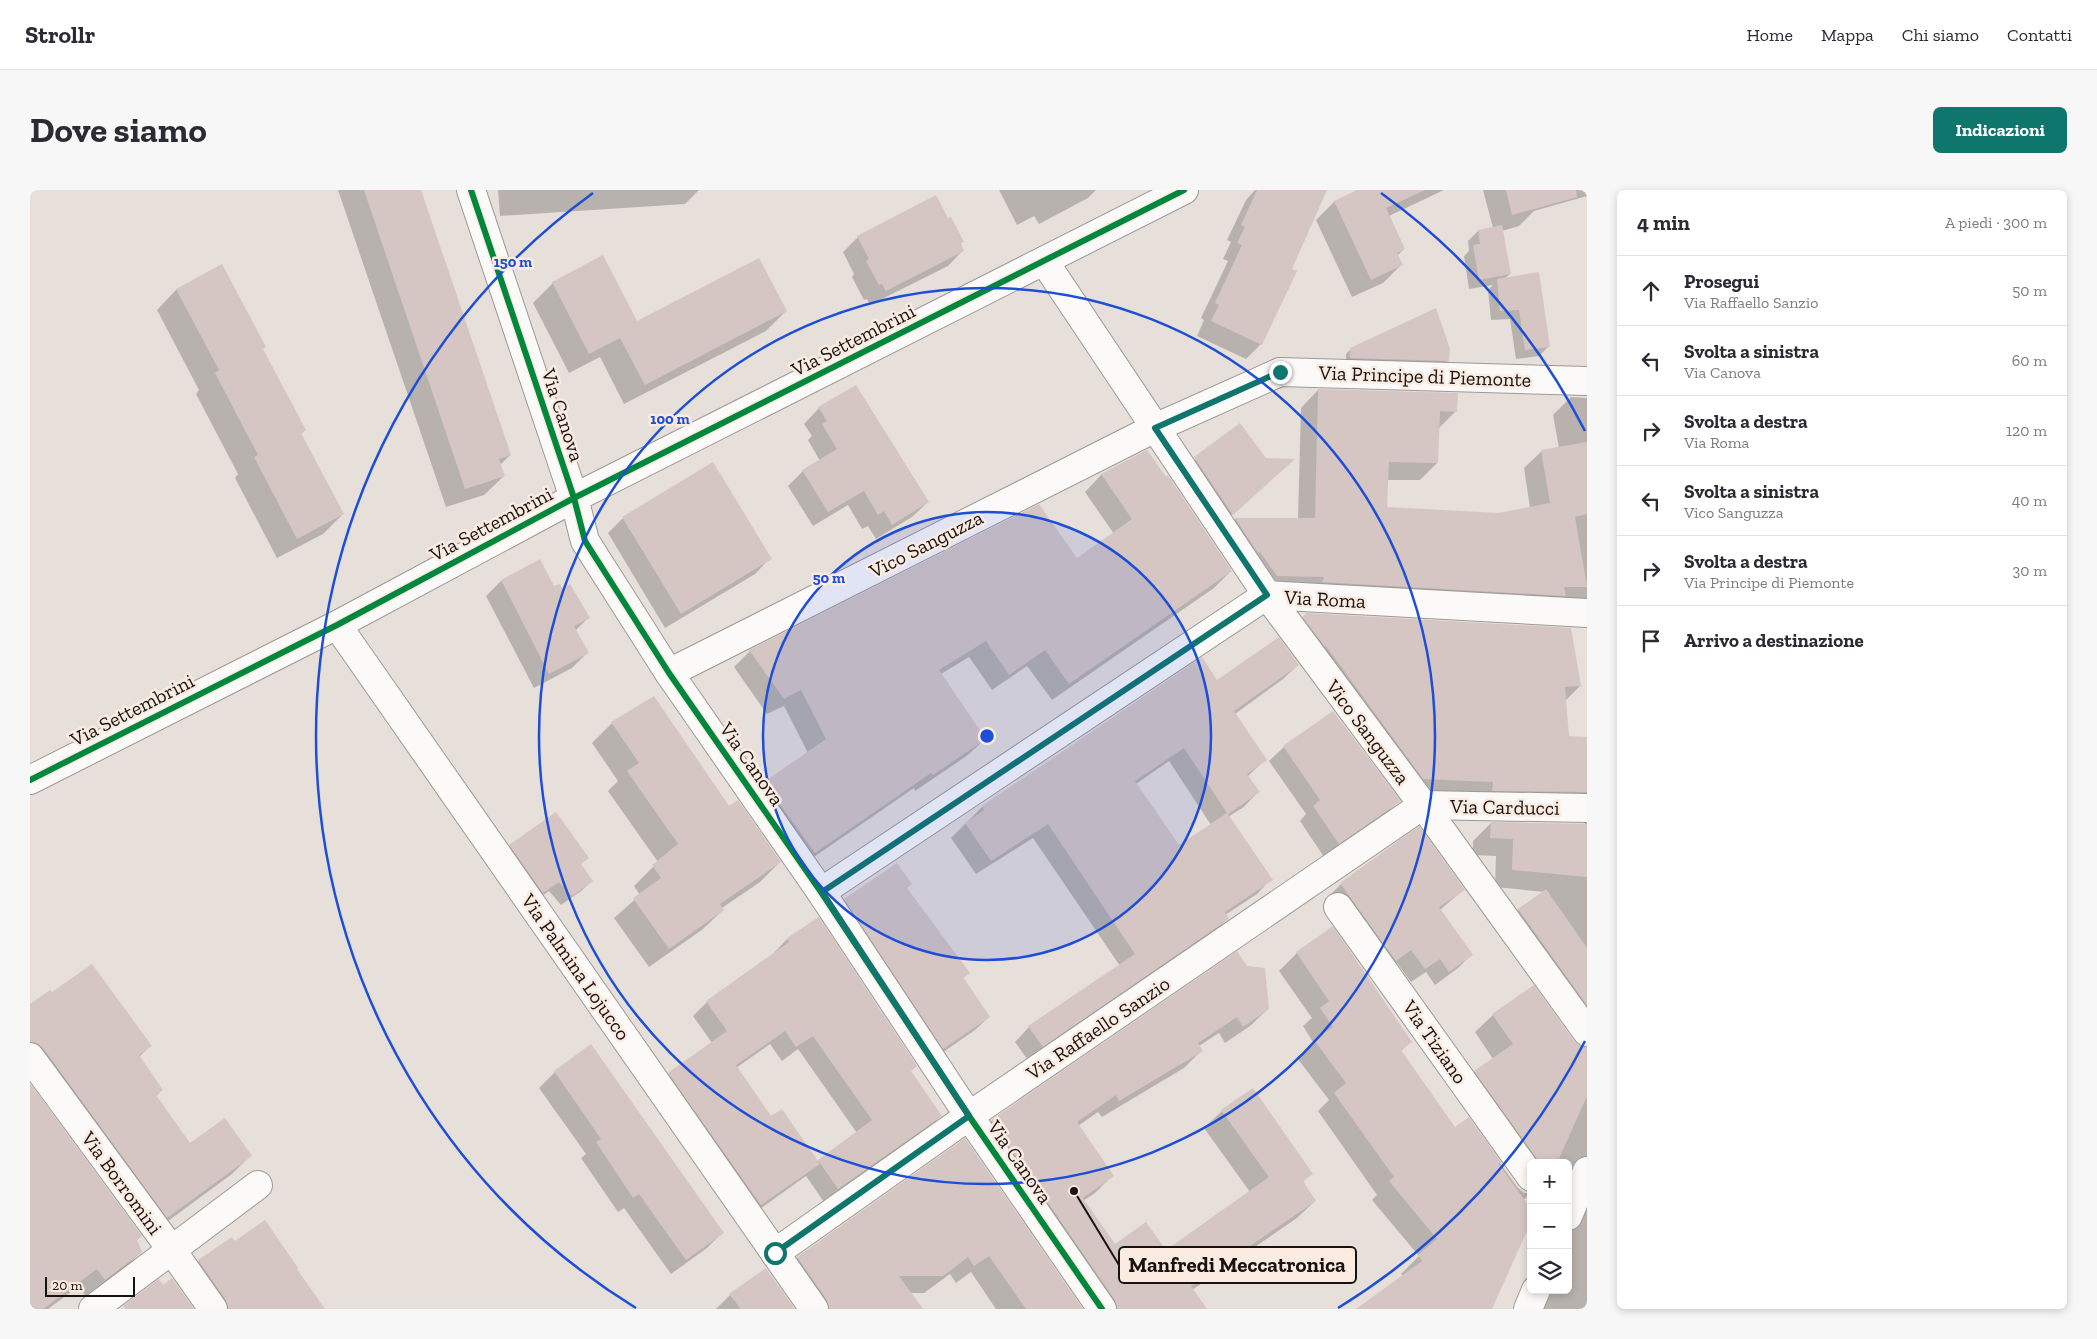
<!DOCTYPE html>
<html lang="it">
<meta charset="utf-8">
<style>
body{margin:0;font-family:"Zilla Slab",serif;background:#f7f7f7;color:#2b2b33}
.controls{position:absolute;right:15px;bottom:15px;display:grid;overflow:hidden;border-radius:8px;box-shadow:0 2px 8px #0003}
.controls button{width:45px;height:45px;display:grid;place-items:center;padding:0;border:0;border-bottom:1px solid #e1e1e2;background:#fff;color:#2b2b33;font:25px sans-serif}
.scale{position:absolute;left:15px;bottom:12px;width:90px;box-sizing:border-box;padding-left:5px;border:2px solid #181310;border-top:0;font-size:14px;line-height:18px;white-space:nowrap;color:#181310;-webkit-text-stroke:4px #fbebe1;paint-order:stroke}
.stop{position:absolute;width:15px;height:15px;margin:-11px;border:4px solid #0f766e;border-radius:50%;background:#fff}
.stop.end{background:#0f766e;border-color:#fff;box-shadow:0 1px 5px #0008}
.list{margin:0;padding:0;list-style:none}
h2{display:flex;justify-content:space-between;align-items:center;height:65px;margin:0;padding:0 20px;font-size:21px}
h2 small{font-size:16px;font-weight:400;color:#7c7c81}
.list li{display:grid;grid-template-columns:32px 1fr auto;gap:15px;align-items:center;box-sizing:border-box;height:70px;padding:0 20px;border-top:1px solid #e1e1e2}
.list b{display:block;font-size:19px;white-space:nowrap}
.list p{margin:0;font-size:16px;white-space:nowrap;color:#7c7c81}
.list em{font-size:16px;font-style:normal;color:#7c7c81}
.icon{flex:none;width:28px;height:28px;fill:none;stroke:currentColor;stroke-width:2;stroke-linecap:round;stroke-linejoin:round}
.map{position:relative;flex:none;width:1557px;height:1119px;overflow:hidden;border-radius:8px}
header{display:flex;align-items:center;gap:30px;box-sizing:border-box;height:70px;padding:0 25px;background:#fff;border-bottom:1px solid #e1e1e2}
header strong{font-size:24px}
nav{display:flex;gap:28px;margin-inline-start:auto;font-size:18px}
.intro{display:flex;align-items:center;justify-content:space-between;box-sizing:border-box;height:120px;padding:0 30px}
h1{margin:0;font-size:35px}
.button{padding:12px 22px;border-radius:8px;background:#0f766e;color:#fff;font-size:18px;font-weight:700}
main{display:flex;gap:30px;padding:0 30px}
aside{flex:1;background:#fff;border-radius:8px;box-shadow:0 2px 8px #0003}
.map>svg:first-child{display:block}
.shadow{fill:#0003;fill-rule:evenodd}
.building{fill:#d6c6c3;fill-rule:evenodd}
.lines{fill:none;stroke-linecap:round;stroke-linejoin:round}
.minor-casing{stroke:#9e9995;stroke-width:30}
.minor{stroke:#fbfaf9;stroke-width:28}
.cycleway-casing{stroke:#fbebe1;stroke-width:9}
.cycleway{stroke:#00873e;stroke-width:6}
.route{stroke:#0f766e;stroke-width:6}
.ring{fill:none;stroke:#1d4ed8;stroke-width:2.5}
.labels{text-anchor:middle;stroke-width:5;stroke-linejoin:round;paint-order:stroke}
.street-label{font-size:20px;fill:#181310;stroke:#fbebe1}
.centre{fill:#1d4ed8;stroke:#fbebe1;stroke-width:2.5}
.ring-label{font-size:15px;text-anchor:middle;font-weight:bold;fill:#1d4ed8;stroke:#fbebe1;stroke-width:5;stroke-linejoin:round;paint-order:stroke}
.leader{fill:none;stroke:#181310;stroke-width:2}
.callout-dot{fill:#181310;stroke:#fbebe1;stroke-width:2}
.callout{fill:#fbebe1;stroke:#181310;stroke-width:2}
.callout-label{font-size:21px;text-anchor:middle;font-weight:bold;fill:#181310}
</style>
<header>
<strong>Strollr</strong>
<nav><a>Home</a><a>Mappa</a><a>Chi siamo</a><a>Contatti</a></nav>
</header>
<div class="intro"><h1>Dove siamo</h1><a class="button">Indicazioni</a></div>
<main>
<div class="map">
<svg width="1557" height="1119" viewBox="0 0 1557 1119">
<rect width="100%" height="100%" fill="#e7dfda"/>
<!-- shadow -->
<g class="shadow">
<path d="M 308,0 L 390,0 L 480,265 L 470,275 L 474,286 L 454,305 L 416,317 Z"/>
<path d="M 468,0 L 669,0 L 655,14 L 470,26 Z"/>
<path d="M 969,0 L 1066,0 L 1058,8 L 1009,34 L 1004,26 L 987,35 Z"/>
<path d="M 1225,0 L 1284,0 L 1260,79 L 1231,154 L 1216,169 L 1167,146 L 1174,130 L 1171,128 L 1198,71 L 1193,69 L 1201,52 L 1197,50 L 1216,10 Z"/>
<path d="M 1330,0 L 1414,0 L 1359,26 L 1374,59 L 1367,66 L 1371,75 L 1353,93 L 1322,107 L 1286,30 L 1304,12 Z"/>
<path d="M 1453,0 L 1557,0 L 1557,6 L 1504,21 L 1489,36 L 1472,41 L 1480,84 L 1474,89 L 1519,156 L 1509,166 L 1486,169 L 1480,129 L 1461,130 L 1458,100 L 1463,95 L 1439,99 L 1434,66 L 1439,61 L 1438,51 L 1448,41 L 1463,38 Z"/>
<path d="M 828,47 L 930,54 L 933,60 L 918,76 L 840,115 L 837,109 L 834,110 L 822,87 L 824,84 L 813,62 Z"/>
<path d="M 192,76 L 232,160 L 275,240 L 270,245 L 313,324 L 293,344 L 247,368 L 205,288 L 208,284 L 166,204 L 169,200 L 127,120 L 146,100 Z"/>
<path d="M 523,93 L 606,133 L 756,121 L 736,141 L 594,214 L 570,167 L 539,183 L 503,113 Z"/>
<path d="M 1321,159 L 1418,171 L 1413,176 L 1316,173 L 1316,164 Z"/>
<path d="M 1288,200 L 1426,221 L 1408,239 L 1407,273 L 1390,290 L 1357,290 L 1356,318 L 1468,324 L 1500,318 L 1494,278 L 1512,261 L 1529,258 L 1523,225 L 1541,207 L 1557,208 L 1557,415 L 1230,403 L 1188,347 L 1205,329 L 1268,329 L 1271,218 Z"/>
<path d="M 789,218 L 898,312 L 882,327 L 846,349 L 838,336 L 832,339 L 818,315 L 783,336 L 758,296 L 773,281 L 790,271 L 778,250 L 782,246 L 774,234 Z"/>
<path d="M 1210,235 L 1235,269 L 1256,276 L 1195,331 L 1158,275 Z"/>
<path d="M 1117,261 L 1201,381 L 1184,398 L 1022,510 L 997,476 L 962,500 L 939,467 L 911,484 L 955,549 L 938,565 L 885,601 L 884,598 L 768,678 L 718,610 L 735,593 L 778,563 L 754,516 L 737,524 L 704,477 L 720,461 L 1047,369 L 1084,344 L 1055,302 L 1071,285 Z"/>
<path d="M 593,328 L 740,368 L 725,384 L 635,438 L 578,343 Z"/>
<path d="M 471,391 L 524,398 L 558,428 L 545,441 L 557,463 L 542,478 L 504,498 L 456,406 Z"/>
<path d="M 1276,424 L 1550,496 L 1535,511 L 1538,548 L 1557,549 L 1557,966 L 1538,980 L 1538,973 L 1501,973 L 1501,1007 L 1499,1009 L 1500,1004 L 1493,1010 L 1461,1119 L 1331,1119 L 1373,1086 L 1371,1084 L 1389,1066 L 1342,1010 L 1347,1005 L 1288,921 L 1299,910 L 1267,868 L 1283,852 L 1273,836 L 1282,828 L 1249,781 L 1267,763 L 1302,738 L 1380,852 L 1370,862 L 1425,938 L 1438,928 L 1487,997 L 1494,1003 L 1499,1003 L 1497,996 L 1427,899 L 1445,882 L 1463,869 L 1445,842 L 1463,825 L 1543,852 L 1550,857 L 1555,858 L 1552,851 L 1471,738 L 1488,720 L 1515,702 L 1465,697 L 1466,666 L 1443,665 L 1443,651 L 1461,633 L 1555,635 L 1554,629 L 1376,606 L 1259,442 Z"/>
<path d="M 1171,469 L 1186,492 L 1268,475 L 1253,489 L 1205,524 L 1236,569 L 1217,587 L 1228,602 L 1214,617 L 1198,627 L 1241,689 L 1227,704 L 1195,725 L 1198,729 L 1183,743 L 998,870 L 985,852 L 999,837 L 1090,776 L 1003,648 L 946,684 L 921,648 L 952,617 ZM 1139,571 L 1181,635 L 1149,657 L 1106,594 Z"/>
<path d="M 623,508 L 699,618 L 750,672 L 730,692 L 692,718 L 693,720 L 673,739 L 619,777 L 584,728 L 610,705 L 604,696 L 628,672 L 578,601 L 588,591 L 562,553 L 582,533 Z"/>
<path d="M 1303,522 L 1369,611 L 1355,625 L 1294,667 L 1270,631 L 1276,624 L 1239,571 L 1254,557 Z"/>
<path d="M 1389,638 L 1433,700 L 1410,720 L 1442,764 L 1428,778 L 1405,795 L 1396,782 L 1381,792 L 1367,773 L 1351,784 L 1297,708 L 1311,694 Z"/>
<path d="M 480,656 L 557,668 L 550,675 L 562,691 L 551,701 L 531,715 L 519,701 L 503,713 L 470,666 Z"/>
<path d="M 876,698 L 938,783 L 933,788 L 959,827 L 945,840 L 899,872 L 801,724 L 815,710 Z"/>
<path d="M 788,728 L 886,876 L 880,882 L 911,926 L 897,940 L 794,1012 L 776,986 L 716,1029 L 625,898 L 639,884 L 682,853 L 663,826 L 677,812 L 743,764 L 757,749 ZM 740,854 L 752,871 L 768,859 L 827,943 L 787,972 L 741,928 L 706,878 Z"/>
<path d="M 1207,763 L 1238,819 L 1220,836 L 1195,853 L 1189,843 L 1169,856 L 1172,860 L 1154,878 L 1072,927 L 1068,922 L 1048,936 L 1083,985 L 1065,1003 L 1053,1011 L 1084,1056 L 1135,1062 L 1220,1002 L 1174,938 L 1192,921 L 1281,983 L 1272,993 L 1285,1011 L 1267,1028 L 1162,1100 L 1175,1119 L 1062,1119 L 944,948 L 962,931 Z"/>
<path d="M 0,816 L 120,856 L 109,867 L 132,900 L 126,906 L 160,955 L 220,966 L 202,984 L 119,1045 L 0,883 Z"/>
<path d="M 561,856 L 692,1043 L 677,1058 L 641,1084 L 594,1018 L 588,1022 L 551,968 L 556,964 L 509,898 L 525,882 Z"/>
<path d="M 0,896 L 106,1050 L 111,1062 L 93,1080 L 56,1107 L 49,1096 L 18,1119 L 0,1119 Z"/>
<path d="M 935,950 L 1052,1119 L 966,1119 L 941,1082 L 926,1093 L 920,1084 L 894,1103 L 880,1103 L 891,1119 L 773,1119 L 750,1085 L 767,1068 Z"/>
<path d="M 1557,1005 L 1557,1119 L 1507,1119 L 1515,1100 L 1538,1100 L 1538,1047 Z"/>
<path d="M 201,1049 L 293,1119 L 170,1119 L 150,1090 L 169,1071 Z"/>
<path d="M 700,1105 L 763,1119 L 686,1119 Z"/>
</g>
<!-- building -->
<g class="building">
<path d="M 334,0 L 391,0 L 481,265 L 469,269 L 475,286 L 435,299 Z"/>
<path d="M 1227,0 L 1297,0 L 1262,79 L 1267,81 L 1232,155 L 1181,131 L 1189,115 L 1185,113 L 1212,55 L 1207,53 L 1215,37 L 1211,35 Z"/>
<path d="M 1327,0 L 1395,0 L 1356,18 L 1375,59 L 1367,63 L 1373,75 L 1341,90 L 1304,11 Z"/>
<path d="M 1476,0 L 1546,0 L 1547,7 L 1482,25 Z"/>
<path d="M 906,5 L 918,28 L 921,27 L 934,52 L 931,53 L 934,61 L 856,101 L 852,94 L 849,95 L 836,71 L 839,69 L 827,46 Z"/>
<path d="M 1472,35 L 1481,84 L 1449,90 L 1443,55 L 1450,54 L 1448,40 Z"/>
<path d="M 573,65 L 607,131 L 729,68 L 757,121 L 615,195 L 590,148 L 559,164 L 522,92 Z"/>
<path d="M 192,74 L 236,157 L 233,159 L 276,240 L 271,243 L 314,324 L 267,349 L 224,267 L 228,265 L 185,183 L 189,180 L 146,99 Z"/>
<path d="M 1509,82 L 1520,157 L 1495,160 L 1489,120 L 1470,121 L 1467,89 Z"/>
<path d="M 1406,118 L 1420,159 L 1419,171 L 1320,168 L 1320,158 Z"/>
<path d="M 826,195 L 899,312 L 862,335 L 854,321 L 848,325 L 834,301 L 798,322 L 772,280 L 807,259 L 792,234 L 797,231 L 788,217 Z"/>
<path d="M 1288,199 L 1428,203 L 1427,222 L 1410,221 L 1408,273 L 1359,272 L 1357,317 L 1468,323 L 1520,313 L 1511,260 L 1557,252 L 1557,324 L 1545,327 L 1557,397 L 1534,397 L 1536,406 L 1292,392 L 1294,387 L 1247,386 L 1230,362 L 1228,363 L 1205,328 L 1285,328 Z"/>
<path d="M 1210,233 L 1236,268 L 1265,269 L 1203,325 L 1164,267 Z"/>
<path d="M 1117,260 L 1136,287 L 1138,285 L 1202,381 L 1039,494 L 1015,460 L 979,485 L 956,451 L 909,480 L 956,549 L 903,585 L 901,583 L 785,663 L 734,592 L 796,549 L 771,500 L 754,509 L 719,460 L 1009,314 L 1047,368 L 1102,329 L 1071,284 Z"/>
<path d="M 683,272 L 742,369 L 651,424 L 592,327 Z"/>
<path d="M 510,369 L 524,396 L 530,394 L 532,398 L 540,394 L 560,428 L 544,436 L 559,463 L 519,484 L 471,390 Z"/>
<path d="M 1276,423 L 1541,438 L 1551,496 L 1535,497 L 1539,546 L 1557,547 L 1557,602 L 1462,601 L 1463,592 L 1393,589 L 1296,456 L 1295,457 L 1273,428 Z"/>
<path d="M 1249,447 L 1269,475 L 1204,521 L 1237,570 L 1217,584 L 1230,602 L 1198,624 L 1243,690 L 1195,722 L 1199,729 L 1013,857 L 998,836 L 1105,764 L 1018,634 L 961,671 L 935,633 L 954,620 L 952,616 L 1172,467 L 1187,490 ZM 1154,558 L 1197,623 L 1149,655 L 1105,591 Z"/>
<path d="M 624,506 L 699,616 L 708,610 L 751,672 L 690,714 L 694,720 L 639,759 L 603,708 L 631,688 L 622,675 L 648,654 L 597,581 L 609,573 L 581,532 Z"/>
<path d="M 1303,521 L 1371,611 L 1309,654 L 1283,616 L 1290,610 L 1253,556 Z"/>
<path d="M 526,622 L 559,668 L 551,674 L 563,691 L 542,706 L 529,692 L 513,703 L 479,655 Z"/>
<path d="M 1461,632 L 1557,634 L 1557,687 L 1482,680 L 1483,649 L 1460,648 Z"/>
<path d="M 1389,636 L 1435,700 L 1409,717 L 1443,765 L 1419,782 L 1410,769 L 1395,779 L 1381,760 L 1366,771 L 1310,693 Z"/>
<path d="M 867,673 L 882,694 L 877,698 L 940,783 L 933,787 L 960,827 L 913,859 L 814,709 Z"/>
<path d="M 1516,699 L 1557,758 L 1557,815 L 1488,719 Z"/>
<path d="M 789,727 L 887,876 L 881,881 L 912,926 L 808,999 L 788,970 L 842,930 L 783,846 L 766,857 L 755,841 L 706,875 L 741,926 L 752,919 L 790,974 L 731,1015 L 638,883 L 697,841 L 676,811 L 759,752 L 757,748 Z"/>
<path d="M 1303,736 L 1382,852 L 1371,860 L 1425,937 L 1439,927 L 1472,973 L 1468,973 L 1501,1019 L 1501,1032 L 1462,1119 L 1326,1119 L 1392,1071 L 1388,1065 L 1407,1049 L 1359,991 L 1364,987 L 1304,903 L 1316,893 L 1284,850 L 1303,837 L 1290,818 L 1299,811 L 1266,762 Z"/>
<path d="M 1207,761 L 1217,776 L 1235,778 L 1239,819 L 1213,837 L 1207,827 L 1168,853 L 1173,861 L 1089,911 L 1086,905 L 1047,932 L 1084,986 L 1053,1008 L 1085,1054 L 1116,1032 L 1136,1060 L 1239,987 L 1191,920 L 1223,898 L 1283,984 L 1273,991 L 1286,1011 L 1161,1096 L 1177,1119 L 1087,1119 L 1085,1110 L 961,930 Z"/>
<path d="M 62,774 L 122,856 L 109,865 L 133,900 L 126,905 L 160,953 L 195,928 L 222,966 L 137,1028 L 13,858 L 7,853 L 0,852 L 0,814 L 20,800 L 22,802 Z"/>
<path d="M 1504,795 L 1544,851 L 1550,856 L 1557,857 L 1557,906 L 1527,973 L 1510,973 L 1444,881 L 1483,854 L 1462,824 Z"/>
<path d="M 561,854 L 694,1043 L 656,1070 L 609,1004 L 603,1008 L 566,952 L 571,949 L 524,881 Z"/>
<path d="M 0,893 L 112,1046 L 107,1050 L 112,1062 L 75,1090 L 67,1079 L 13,1119 L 0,1119 Z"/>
<path d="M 935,948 L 1053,1119 L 996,1119 L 959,1066 L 944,1076 L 938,1067 L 913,1086 L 869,1086 L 893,1119 L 799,1119 L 797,1110 L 767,1067 Z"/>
<path d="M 235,1030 L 268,1078 L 267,1079 L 295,1119 L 198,1119 L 196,1110 L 168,1070 L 202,1047 L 205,1051 Z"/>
<path d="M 736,1078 L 738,1081 L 765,1119 L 711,1119 L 699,1104 Z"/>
<path d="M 142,1088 L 164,1119 L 96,1119 L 93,1116 L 129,1089 L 133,1095 Z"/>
</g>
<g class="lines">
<defs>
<g id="minor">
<path d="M 441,0 L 544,308 L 555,351 L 639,483 L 791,702 L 939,926 L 1072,1119"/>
<path d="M 1014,71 L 1237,405 L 1393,615 L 1557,842"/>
<path d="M 307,435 L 784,1119"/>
<path d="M 639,483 L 1125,238 L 1250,182 L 1557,191"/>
<path d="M 0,590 L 307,435 L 544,308 L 1154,0"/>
<path d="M 791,702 L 1237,405 L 1557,423"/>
<path d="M 1308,717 L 1501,987"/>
<path d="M 0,867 L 141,1059 L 183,1119"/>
<path d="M 1538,1026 L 1557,981"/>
<path d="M 745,1063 L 939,926 L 1393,615 L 1557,618"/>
<path d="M 63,1119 L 228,995"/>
<path d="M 1498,1119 L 1506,1100"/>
</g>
</defs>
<!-- minor casing -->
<use href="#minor" class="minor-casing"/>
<!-- minor -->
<use href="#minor" class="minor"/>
<defs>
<g id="cycleway">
<path d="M 441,0 L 544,308 L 555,351 L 639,483 L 791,702 L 939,926 L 1072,1119"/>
<path d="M 0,590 L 307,435 L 544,308 L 1154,0"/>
</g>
</defs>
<!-- cycleway casing -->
<use href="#cycleway" class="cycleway-casing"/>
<!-- cycleway -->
<use href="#cycleway" class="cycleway"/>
</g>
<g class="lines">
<!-- route -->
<path class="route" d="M 745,1063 L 939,926 L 792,702 L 1237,405 L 1125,238 L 1250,182"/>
</g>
<!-- distance rings -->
<circle cx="957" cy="546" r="224" fill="#1d4ed8" fill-opacity=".12"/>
<g class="ring">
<circle cx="957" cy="546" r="224"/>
<circle cx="957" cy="546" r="448"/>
<path d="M1555 851A671 671 0 0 1 1308 1118M606 1118A671 671 0 0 1 563 3M1351 3A671 671 0 0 1 1555 241"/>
</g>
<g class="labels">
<!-- street labels -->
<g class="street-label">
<text transform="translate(823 150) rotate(-27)" y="7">Via Settembrini</text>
<text transform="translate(1395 186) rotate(2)" y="7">Via Principe di Piemonte</text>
<text transform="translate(533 225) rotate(72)" y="7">Via Canova</text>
<text transform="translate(461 334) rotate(-28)" y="7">Via Settembrini</text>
<text transform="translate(896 354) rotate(-27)" y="7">Vico Sanguzza</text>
<text transform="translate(1295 409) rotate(3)" y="7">Via Roma</text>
<text transform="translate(102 520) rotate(-27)" y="7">Via Settembrini</text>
<text transform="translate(1338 542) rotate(53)" y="7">Vico Sanguzza</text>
<text transform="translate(722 574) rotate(55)" y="7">Via Canova</text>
<text transform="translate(1475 617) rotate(1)" y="7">Via Carducci</text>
<text transform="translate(546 777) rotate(55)" y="7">Via Palmina Lojucco</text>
<text transform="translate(1068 838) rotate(-34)" y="7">Via Raffaello Sanzio</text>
<text transform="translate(1405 852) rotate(55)" y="7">Via Tiziano</text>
<text transform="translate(990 972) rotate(55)" y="7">Via Canova</text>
<text transform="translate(92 993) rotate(54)" y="7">Via Borromini</text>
</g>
</g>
<circle cx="957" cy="546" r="8" class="centre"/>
<g class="ring-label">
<text x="483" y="77">150 m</text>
<text x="640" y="234">100 m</text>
<text x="799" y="393">50 m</text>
</g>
<!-- callouts -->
<path class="leader" d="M1044 1001L1089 1075"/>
<circle class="callout-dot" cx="1044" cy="1001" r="5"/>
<rect class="callout" x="1089" y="1057" width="237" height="36" rx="5"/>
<g class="callout-label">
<text x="1207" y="1082">Manfredi Meccatronica</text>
</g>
</svg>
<div class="controls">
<button>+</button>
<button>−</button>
<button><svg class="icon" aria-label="layers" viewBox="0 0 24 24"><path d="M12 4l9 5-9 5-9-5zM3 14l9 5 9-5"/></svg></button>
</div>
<div class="scale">20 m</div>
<div class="stop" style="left:745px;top:1063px"></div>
<div class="stop end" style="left:1250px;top:182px"></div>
</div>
<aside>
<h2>4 min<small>A piedi · 300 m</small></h2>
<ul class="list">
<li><svg class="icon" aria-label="ahead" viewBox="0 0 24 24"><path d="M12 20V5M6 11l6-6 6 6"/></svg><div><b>Prosegui</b><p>Via Raffaello Sanzio</p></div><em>50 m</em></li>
<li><svg class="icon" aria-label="left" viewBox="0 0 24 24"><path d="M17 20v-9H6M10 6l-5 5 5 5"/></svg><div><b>Svolta a sinistra</b><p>Via Canova</p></div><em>60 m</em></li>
<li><svg class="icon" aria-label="right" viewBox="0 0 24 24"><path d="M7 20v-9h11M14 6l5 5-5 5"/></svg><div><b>Svolta a destra</b><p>Via Roma</p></div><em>120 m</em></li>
<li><svg class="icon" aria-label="left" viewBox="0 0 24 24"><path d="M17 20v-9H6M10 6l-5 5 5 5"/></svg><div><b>Svolta a sinistra</b><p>Vico Sanguzza</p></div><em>40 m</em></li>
<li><svg class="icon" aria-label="right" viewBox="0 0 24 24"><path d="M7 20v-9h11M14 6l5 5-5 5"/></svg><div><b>Svolta a destra</b><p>Via Principe di Piemonte</p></div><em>30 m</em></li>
<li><svg class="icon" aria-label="arrive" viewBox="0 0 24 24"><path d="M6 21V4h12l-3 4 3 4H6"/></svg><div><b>Arrivo a destinazione</b></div></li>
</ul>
</aside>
</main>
